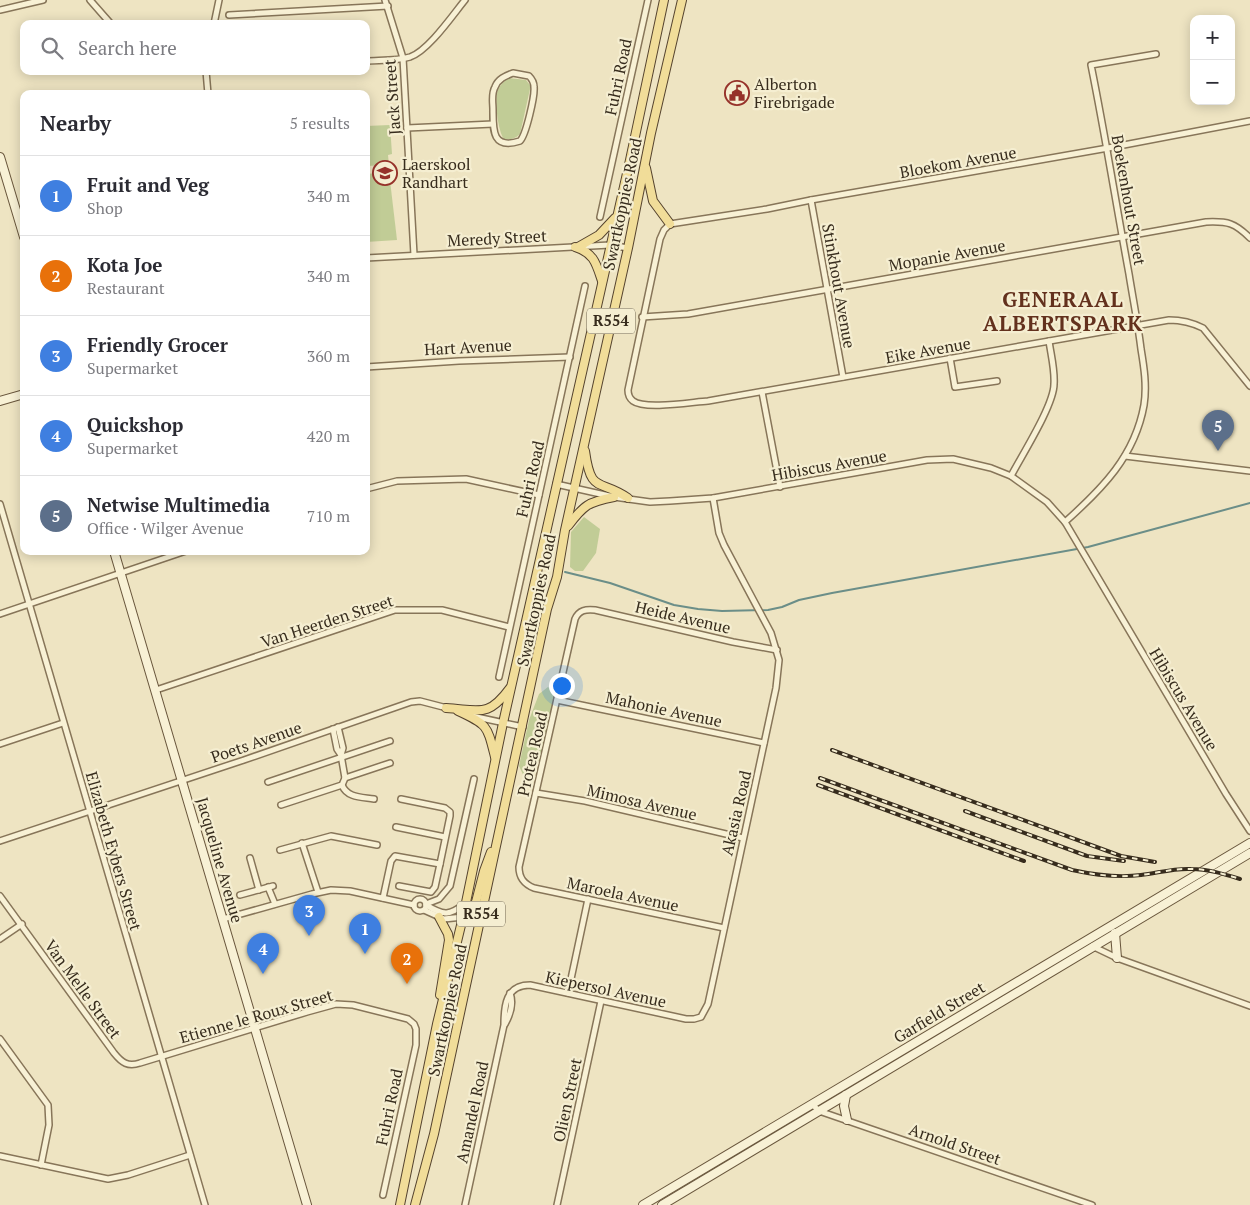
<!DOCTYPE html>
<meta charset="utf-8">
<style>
body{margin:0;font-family:"PT Serif",serif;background:#f2f2f3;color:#2b2b33}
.controls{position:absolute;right:15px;top:15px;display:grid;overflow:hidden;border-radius:10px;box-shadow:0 2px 12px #0003}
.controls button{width:45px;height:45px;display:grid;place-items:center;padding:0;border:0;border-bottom:1px solid #e1e1e2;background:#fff;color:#2b2b33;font:25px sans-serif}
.you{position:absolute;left:561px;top:685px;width:18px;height:18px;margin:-12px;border:4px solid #fff;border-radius:50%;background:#1a73e8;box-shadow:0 0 0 8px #1a73e833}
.badge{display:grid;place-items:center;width:32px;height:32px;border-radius:50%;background:#96322a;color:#fff;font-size:16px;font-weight:700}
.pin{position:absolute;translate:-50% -41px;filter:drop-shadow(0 1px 2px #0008)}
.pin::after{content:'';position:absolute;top:26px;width:18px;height:15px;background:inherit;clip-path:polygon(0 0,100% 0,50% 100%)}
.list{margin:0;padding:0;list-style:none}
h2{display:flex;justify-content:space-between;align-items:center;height:65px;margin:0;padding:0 20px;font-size:21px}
h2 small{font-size:16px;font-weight:400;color:#7c7c81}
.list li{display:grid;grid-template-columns:32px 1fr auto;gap:15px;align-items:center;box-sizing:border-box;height:80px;padding:0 20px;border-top:1px solid #e1e1e2}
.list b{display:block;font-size:19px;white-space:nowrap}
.list p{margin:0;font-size:16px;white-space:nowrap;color:#7c7c81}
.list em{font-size:16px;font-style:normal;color:#7c7c81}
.icon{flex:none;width:28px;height:28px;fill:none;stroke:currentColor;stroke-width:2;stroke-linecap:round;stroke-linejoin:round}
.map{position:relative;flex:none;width:1250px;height:1205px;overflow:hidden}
.search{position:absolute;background:#fff;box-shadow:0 2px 12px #0003;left:20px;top:20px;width:350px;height:55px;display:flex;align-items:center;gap:12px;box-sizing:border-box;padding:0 18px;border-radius:10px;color:#7c7c81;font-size:19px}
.panel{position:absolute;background:#fff;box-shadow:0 2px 12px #0003;left:20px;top:90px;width:350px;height:465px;border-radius:10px}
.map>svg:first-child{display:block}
.green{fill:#c1cc96}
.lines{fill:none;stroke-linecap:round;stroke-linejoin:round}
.stream{stroke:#6b8e88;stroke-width:2}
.street-casing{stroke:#877559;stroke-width:8}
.secondary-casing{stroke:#69563c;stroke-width:10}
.primary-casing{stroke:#55432e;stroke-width:10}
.street{stroke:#f8f1d5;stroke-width:5}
.secondary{stroke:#f8f1d5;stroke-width:8}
.primary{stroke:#f1dd99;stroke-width:8}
.rail-casing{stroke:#372c1d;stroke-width:4}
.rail{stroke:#f5eed1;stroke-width:2;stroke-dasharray:5.5;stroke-linecap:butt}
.labels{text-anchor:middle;stroke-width:4.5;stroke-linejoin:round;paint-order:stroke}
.shield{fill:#f5eed1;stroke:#706653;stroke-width:1}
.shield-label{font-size:15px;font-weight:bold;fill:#372c1d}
.street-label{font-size:16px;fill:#372c1d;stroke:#f5eed1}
.poi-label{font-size:16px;fill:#372c1d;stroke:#f5eed1;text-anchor:start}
.district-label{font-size:21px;font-weight:bold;letter-spacing:1px;fill:#63311d;stroke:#f5eed1}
</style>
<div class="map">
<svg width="1250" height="1205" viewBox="0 0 1250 1205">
<rect width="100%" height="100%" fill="#eee4c2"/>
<!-- green -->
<g class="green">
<path d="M 509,78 L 526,80 L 530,85 L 530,89 L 520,134 C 515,139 510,140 504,139 C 498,132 494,99 498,90 C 500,85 504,81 509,78 Z"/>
<path d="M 390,125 L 392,154 L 388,155 L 389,165 L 366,166 L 366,126 Z"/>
<path d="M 389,172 L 397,240 L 366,242 L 366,174 Z"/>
<path d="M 584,517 L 600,529 L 596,553 L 583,571 L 575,571 L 570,567 L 571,532 Z"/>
<path d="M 548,687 L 557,695 L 544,750 L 527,783 L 519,766 L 529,720 L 539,694 Z"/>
</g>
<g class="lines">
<!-- stream -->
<path class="stream" d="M 565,572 L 610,583 L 674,605 L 698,609 L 722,611 L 768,610 L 782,607 L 799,600 L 832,593 L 1088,547 L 1250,503"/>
<defs>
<g id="street">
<path d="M 90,0 L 111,24"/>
<path d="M 385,0 L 403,58 L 414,255"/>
<path d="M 0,10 L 43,0"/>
<path d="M 229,15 L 388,6"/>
<path d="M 214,24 L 219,0"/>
<path d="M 366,61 C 380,60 397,61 410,57 C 428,51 452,16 465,0"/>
<path d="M 206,71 L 208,94"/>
<path d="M 513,73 L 529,76 C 532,79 534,82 534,87 C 535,96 526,135 520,141 C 492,150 493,130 493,110 C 493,102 491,94 495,87 C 498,79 505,76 513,73 Z"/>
<path d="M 1250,121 L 1108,148 L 811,200 L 767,209 L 670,224 L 664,230 L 660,239 L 628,390 C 628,395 629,398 633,401 C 645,410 692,402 708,401 L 1169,320 C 1182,320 1191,322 1203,328 L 1250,386"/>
<path d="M 407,128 L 493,124"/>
<path d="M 811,200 L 843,377"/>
<path d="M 600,217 L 648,0"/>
<path d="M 366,258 L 610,245 L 628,248"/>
<path d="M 642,317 L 688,314 L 1206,222 C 1228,221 1235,223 1250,238"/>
<path d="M 950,358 L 955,387 L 997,381"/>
<path d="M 366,367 L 459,361 L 570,357"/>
<path d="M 762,392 L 780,487"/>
<path d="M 1125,456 L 1250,471"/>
<path d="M 1011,476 C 1022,455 1054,405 1054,384 C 1055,370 1051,355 1049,341"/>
<path d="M 556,484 L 614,497 L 650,502 L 670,501 L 713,498 L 899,465 L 927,460 L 953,459 L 991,468 L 1011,476 L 1047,502 L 1065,522 L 1226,794 L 1250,831"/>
<path d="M 366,489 L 397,481 L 466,479 L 539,495"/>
<path d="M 0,504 L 205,1205"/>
<path d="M 1065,522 C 1102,489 1135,456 1144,405 C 1147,386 1144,367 1141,349 C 1138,324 1133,299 1129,274 C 1116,204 1105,134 1091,65 L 1156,54"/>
<path d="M 0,614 L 186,551"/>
<path d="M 499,677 L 585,286"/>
<path d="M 156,690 L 395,610 L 442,610 L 509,627"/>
<path d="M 557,700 L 764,743"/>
<path d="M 472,716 L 523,727"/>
<path d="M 333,729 L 337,749 L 341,755"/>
<path d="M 0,744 L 63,723"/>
<path d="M 345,778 L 390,763"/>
<path d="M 268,782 L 390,741"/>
<path d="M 342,785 C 347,798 362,797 374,799"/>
<path d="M 536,793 L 585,801 L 743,838"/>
<path d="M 281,805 L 342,785 L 345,778 L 341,755 L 343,748 L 338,727"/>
<path d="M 396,827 L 445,837"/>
<path d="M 0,841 L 244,760 L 411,702 L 420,701 L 447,708"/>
<path d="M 302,843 L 318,892"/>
<path d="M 280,850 L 331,836 L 377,845"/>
<path d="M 250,858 L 259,890"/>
<path d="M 399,886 L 431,892 L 435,887 L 440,864"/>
<path d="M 268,887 L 275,904"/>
<path d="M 240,895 L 273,886"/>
<path d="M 0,896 L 114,1053 C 122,1063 128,1067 140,1063 L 307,1012 L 336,1004 L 353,1005 L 408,1019 L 414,1024 L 416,1029 L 416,1045 L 383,1195"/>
<path d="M 383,898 L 391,861 L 395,856 L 440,864 L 450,816 L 450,812 L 445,808 L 401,799"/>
<circle cx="420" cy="905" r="6"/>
<path d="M 426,904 L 439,899 L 450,886 L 474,779"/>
<path d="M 426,905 C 444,916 449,916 466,903"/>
<path d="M 424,910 L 444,919 L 463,917"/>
<path d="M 223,919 L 312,894 L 331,890 L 350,891 L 414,905"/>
<path d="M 724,928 L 534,888 C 524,884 519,878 519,867 L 575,619 C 579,610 586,609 595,610 L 733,642 L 777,650"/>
<path d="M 0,939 L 22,924"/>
<path d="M 1092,946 L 1117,958 L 1250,1006"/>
<path d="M 568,993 L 588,899"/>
<path d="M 505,1024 C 510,1015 514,1004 510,993"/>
<path d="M 0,1039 L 48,1105 L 49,1125 L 41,1165"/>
<path d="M 812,1104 L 819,1111 L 1092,1205"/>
<path d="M 0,1156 L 108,1179 L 128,1175 L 190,1155"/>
<path d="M 465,1205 L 504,1025 C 504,1005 506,985 530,985 L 686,1019 L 694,1019 L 701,1017 L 708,1004 L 776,688 L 779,660 L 771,633 L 724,545 L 719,533 L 713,498"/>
<path d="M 557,1205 L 601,1001"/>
</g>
<g id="secondary">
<path d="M 0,157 L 24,237"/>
<path d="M 0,401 L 24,394"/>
<path d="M 114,551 L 307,1205"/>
<path d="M 1115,933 L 1117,958"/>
<path d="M 846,1095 L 844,1106 L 847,1120"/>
<path d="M 643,1205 L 1250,843"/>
<path d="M 662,1205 C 858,1087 1054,969 1250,853"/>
</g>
<g id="primary">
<path d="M 646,168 L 653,201 L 670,224"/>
<path d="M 575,247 C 594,253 596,263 602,281"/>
<path d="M 578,247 L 599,235 L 615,218"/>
<path d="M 585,451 C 591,495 599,478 628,498"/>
<path d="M 568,526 C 584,505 588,502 614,497"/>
<path d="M 446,708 C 480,710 488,718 510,688"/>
<path d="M 458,711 C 488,725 487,725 495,757"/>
<path d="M 439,917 L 448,934 L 449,940 L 440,995"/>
<path d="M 464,917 L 476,902 L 484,871 L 491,852"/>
<path d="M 400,1205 L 437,1024 L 463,917 L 503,723 L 630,160 L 664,0"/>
<path d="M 415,1205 L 434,1134 L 547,609 L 557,577 L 565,530 L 628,248 L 651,133 L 682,0"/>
</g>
</defs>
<!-- street casing -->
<use href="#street" class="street-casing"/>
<!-- secondary casing -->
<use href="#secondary" class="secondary-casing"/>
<!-- primary casing -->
<use href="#primary" class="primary-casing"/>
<!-- street -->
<use href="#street" class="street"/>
<!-- secondary -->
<use href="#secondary" class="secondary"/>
<!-- primary -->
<use href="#primary" class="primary"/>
<defs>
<g id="rail">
<path d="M 832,750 L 1121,856 L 1155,862"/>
<path d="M 820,778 L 1072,870 C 1095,875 1118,878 1141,875 C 1158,873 1174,868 1191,869 C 1208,869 1224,874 1240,879"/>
<path d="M 818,785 L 1024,861"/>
<path d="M 965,811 L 1087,856 L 1124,861"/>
</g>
</defs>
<!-- rail casing -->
<use href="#rail" class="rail-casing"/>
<!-- rail -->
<use href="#rail" class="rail"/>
</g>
<!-- icons -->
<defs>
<symbol id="civic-ring" viewBox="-11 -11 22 22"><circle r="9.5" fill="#f5eed1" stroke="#96322a" stroke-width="1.5"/><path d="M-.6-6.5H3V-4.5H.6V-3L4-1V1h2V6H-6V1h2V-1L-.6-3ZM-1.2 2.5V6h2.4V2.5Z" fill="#96322a"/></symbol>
<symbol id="school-ring" viewBox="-11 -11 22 22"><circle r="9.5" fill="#f5eed1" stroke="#96322a" stroke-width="1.5"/><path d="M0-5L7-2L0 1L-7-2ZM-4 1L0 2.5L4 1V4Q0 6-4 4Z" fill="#96322a"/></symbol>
</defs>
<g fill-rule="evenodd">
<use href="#civic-ring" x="723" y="79" width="28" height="28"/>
<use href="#school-ring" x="371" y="159" width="28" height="28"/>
</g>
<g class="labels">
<!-- shield labels -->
<g class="shield">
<rect x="587" y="308.5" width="48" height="25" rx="4"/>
<rect x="457" y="901.5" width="48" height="25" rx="4"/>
</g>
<g class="shield-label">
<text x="611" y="326">R554</text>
<text x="481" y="919">R554</text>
</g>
<!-- street labels -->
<g class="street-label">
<text transform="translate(618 77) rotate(-78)" y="6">Fuhri Road</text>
<text transform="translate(392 97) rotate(-94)" y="6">Jack Street</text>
<text transform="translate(958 162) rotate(-10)" y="6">Bloekom Avenue</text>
<text transform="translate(1129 200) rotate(80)" y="6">Boekenhout Street</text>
<text transform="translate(622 204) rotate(-78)" y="6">Swartkoppies Road</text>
<text transform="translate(497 238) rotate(-3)" y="6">Meredy Street</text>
<text transform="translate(947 255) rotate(-10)" y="6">Mopanie Avenue</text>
<text transform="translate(839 286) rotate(80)" y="6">Stinkhout Avenue</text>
<text transform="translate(468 347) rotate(-3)" y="6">Hart Avenue</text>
<text transform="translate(928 350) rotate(-10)" y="6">Eike Avenue</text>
<text transform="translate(829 465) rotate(-10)" y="6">Hibiscus Avenue</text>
<text transform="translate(530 479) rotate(-77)" y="6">Fuhri Road</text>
<text transform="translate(536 600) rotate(-78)" y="6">Swartkoppies Road</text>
<text transform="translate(683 617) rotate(13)" y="6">Heide Avenue</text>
<text transform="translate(327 621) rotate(-18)" y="6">Van Heerden Street</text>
<text transform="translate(1184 699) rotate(59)" y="6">Hibiscus Avenue</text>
<text transform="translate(664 709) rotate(12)" y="6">Mahonie Avenue</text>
<text transform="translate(256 742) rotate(-19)" y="6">Poets Avenue</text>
<text transform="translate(532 754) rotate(-77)" y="6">Protea Road</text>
<text transform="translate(642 802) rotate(13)" y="6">Mimosa Avenue</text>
<text transform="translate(736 813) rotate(-77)" y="6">Akasia Road</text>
<text transform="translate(114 851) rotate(74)" y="6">Elizabeth Eybers Street</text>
<text transform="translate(220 860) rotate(74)" y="6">Jacqueline Avenue</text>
<text transform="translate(623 894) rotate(12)" y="6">Maroela Avenue</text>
<text transform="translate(83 989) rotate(54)" y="6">Van Melle Street</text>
<text transform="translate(606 989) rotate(12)" y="6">Kiepersol Avenue</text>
<text transform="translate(447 1010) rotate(-78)" y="6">Swartkoppies Road</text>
<text transform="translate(939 1012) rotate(-31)" y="6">Garfield Street</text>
<text transform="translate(256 1016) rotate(-16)" y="6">Etienne le Roux Street</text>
<text transform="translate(567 1100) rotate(-78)" y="6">Olien Street</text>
<text transform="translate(389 1107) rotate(-78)" y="6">Fuhri Road</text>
<text transform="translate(472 1112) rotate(-78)" y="6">Amandel Road</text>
<text transform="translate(955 1144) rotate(19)" y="6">Arnold Street</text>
</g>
<!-- poi labels -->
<g class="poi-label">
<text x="754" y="90">Alberton<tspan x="754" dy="18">Firebrigade</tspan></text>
<text x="402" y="170">Laerskool<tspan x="402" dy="18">Randhart</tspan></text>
</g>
<!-- district labels -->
<g class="district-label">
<text x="1063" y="307">GENERAAL<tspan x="1063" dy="24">ALBERTSPARK</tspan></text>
</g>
</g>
</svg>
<div class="controls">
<button>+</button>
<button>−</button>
</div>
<div class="you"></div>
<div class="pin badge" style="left:365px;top:954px;background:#3f7fe0">1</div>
<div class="pin badge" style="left:407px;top:984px;background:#e8710a">2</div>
<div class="pin badge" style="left:309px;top:936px;background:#3f7fe0">3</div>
<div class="pin badge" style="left:263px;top:974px;background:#3f7fe0">4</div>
<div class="pin badge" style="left:1218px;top:451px;background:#5c6f8a">5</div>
<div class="search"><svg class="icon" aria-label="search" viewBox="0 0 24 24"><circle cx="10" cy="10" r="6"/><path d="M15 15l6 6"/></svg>Search here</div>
<section class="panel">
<h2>Nearby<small>5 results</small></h2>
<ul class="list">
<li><span class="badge" style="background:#3f7fe0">1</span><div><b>Fruit and Veg</b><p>Shop</p></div><em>340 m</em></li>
<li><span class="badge" style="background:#e8710a">2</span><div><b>Kota Joe</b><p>Restaurant</p></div><em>340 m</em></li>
<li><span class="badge" style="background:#3f7fe0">3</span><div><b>Friendly Grocer</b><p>Supermarket</p></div><em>360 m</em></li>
<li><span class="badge" style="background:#3f7fe0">4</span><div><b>Quickshop</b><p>Supermarket</p></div><em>420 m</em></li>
<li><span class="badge" style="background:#5c6f8a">5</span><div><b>Netwise Multimedia</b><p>Office · Wilger Avenue</p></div><em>710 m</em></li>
</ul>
</section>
</div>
